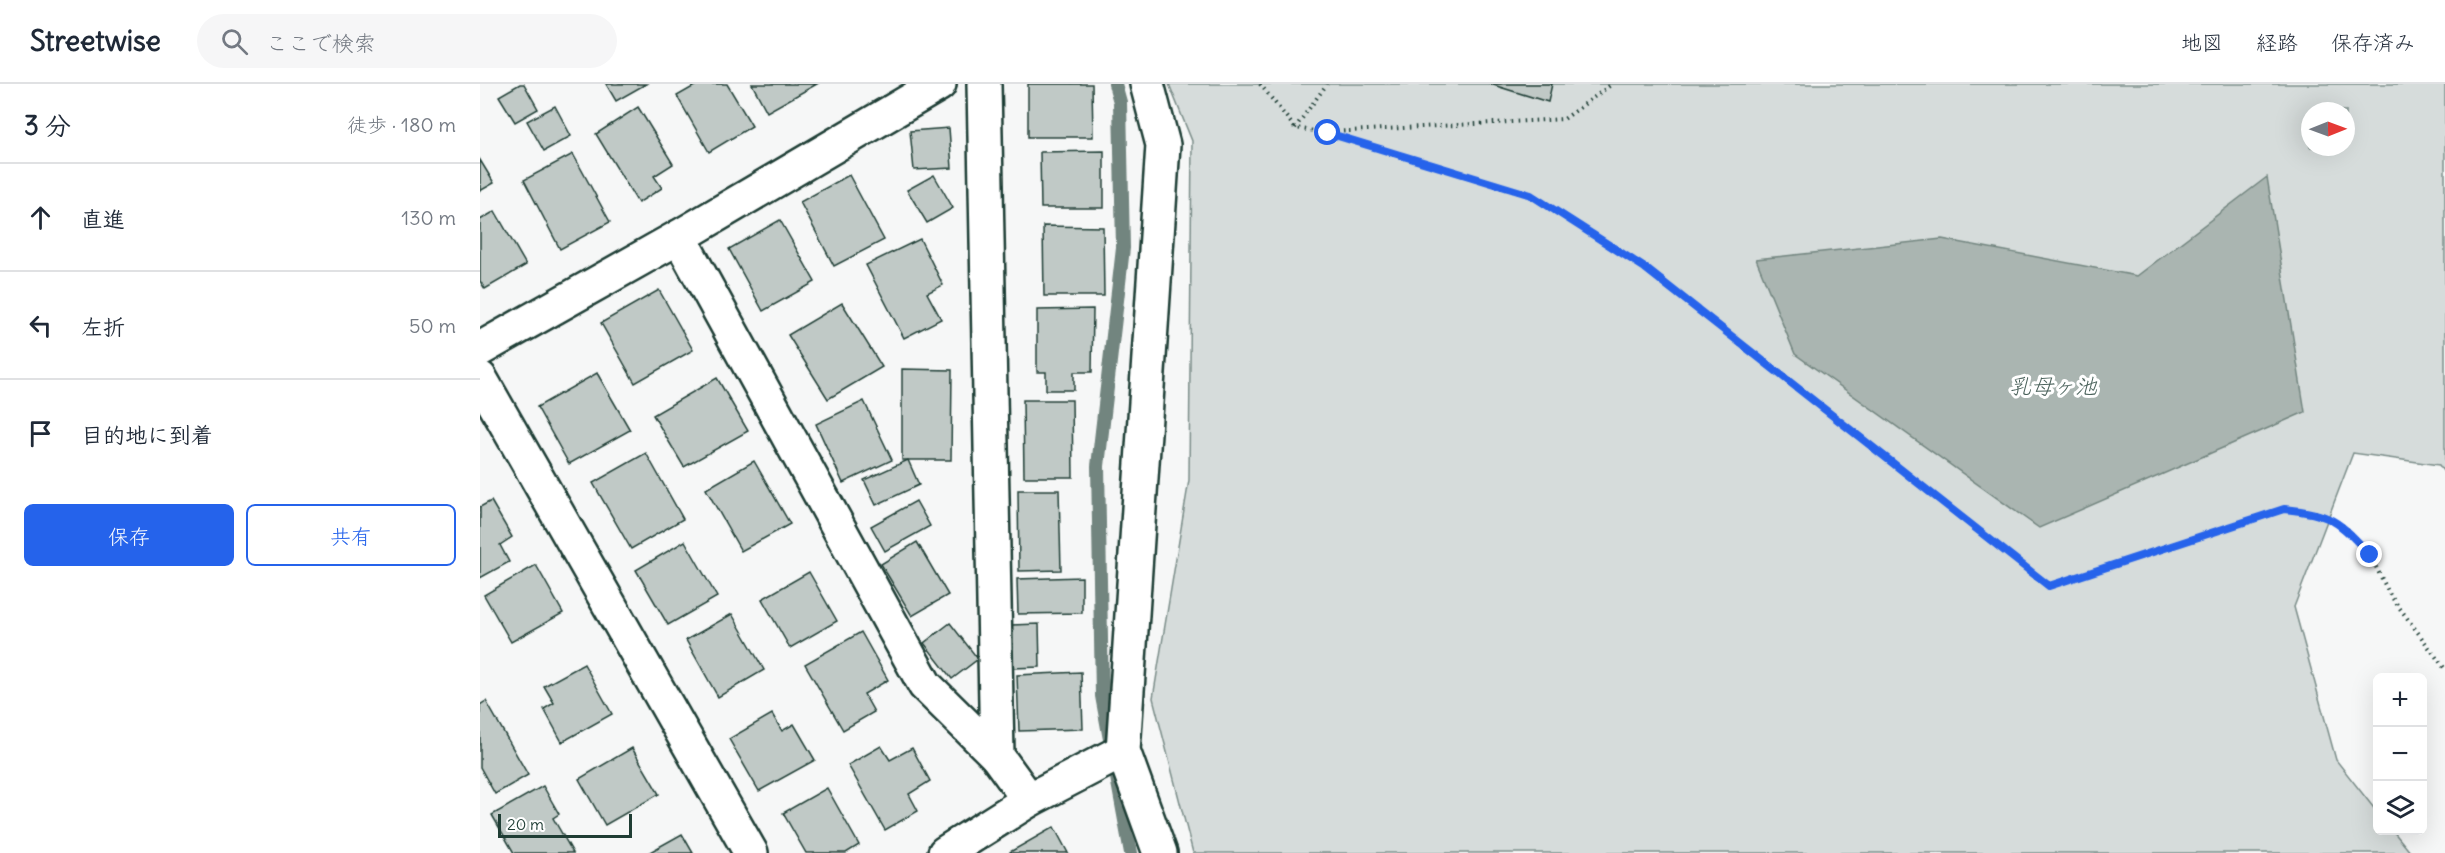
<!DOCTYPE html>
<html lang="ja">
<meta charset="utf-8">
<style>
body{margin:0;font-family:Delius,"Klee One",sans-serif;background:#f6f6f7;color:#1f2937}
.controls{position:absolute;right:18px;bottom:18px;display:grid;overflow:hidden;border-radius:9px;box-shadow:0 6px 24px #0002}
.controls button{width:54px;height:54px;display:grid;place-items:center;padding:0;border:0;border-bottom:2px solid #e0e1e3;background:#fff;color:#1f2937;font:30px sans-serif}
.compass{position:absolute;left:1821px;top:18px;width:54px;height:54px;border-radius:50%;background:#fff;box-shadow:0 6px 24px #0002;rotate:89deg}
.scale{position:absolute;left:18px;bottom:15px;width:134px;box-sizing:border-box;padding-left:6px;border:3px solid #1f3d34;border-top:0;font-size:16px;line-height:21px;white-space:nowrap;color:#1f3d34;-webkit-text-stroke:4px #fff;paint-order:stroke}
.stop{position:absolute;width:18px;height:18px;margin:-14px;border:4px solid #2563eb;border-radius:50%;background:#fff}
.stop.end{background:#2563eb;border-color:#fff;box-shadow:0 2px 6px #0008}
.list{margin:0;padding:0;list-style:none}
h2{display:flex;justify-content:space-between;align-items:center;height:78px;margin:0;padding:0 24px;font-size:26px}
h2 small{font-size:20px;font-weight:400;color:#747a83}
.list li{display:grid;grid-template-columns:39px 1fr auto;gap:18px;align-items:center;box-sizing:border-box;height:108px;padding:0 24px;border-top:2px solid #e0e1e3}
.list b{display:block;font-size:22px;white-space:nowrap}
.list em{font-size:20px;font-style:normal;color:#747a83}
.actions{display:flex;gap:12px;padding:18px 24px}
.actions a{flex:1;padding:14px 0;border:2px solid #2563eb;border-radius:9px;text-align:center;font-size:21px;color:#2563eb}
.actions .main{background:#2563eb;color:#fff}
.icon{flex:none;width:33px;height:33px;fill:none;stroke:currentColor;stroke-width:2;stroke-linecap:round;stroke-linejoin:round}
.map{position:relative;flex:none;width:1965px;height:769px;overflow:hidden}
header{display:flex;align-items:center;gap:36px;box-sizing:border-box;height:84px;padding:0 30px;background:#fff;border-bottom:2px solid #e0e1e3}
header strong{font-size:28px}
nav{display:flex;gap:33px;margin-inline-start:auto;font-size:21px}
.search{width:420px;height:54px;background:#f6f6f7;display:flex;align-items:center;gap:15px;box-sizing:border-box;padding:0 21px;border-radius:33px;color:#747a83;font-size:22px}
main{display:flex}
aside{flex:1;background:#fff}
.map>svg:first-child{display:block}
.green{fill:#d6dcdb;stroke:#7a8c88;stroke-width:1.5;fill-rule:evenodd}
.water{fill:#aab5b1;stroke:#72857f;stroke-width:1.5}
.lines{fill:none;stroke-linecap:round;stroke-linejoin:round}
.stream{stroke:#72857f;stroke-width:14}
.building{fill:#c0c9c6;stroke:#1f3d34;stroke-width:1.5}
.minor-casing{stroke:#1f3d34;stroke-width:38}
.path{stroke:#1f3d34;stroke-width:4;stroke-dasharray:1.5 4.5;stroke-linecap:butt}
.minor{stroke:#fff;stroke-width:33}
.route{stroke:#2563eb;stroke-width:8}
.labels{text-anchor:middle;stroke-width:6;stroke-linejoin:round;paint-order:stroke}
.water-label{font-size:22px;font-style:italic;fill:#49615a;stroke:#fff}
</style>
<header>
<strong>Streetwise</strong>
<div class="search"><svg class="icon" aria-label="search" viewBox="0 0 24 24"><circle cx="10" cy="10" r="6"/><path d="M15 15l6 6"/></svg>ここで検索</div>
<nav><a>地図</a><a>経路</a><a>保存済み</a></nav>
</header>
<main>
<aside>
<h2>3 分<small>徒歩 · 180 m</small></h2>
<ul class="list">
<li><svg class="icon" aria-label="ahead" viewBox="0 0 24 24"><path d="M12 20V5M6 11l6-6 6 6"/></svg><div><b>直進</b></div><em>130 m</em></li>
<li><svg class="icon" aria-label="left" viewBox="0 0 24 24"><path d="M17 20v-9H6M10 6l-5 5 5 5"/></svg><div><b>左折</b></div><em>50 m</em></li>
<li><svg class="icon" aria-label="arrive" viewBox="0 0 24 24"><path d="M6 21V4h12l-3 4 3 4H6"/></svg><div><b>目的地に到着</b></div></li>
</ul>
<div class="actions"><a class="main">保存</a><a>共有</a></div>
</aside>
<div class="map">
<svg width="1965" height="769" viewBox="0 0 1965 769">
<rect width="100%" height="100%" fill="#f6f7f7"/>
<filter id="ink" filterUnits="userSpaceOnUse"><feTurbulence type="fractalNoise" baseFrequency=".0167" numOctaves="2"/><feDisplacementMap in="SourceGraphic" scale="12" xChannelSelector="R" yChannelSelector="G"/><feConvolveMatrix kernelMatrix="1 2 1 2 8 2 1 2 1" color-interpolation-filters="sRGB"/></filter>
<g filter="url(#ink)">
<!-- green -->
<path class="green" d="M 689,0 L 1965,0 L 1965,390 L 1959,381 L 1873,369 L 1814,523 L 1856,676 L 1897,728 L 1898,746 L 1913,747 L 1931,769 L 713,769 L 673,614 L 709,396 L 712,57 ZM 1830,27 L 1866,27 L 1866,63 L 1830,63 Z"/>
<!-- water -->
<path class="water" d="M 1787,93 L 1825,328 L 1559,444 L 1315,270 L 1276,175 L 1462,155 L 1657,192 Z"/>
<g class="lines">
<!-- stream -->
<path class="stream" d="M 635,0 L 640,18 L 643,164 L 618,382 L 622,612 L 651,769"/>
</g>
<!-- building -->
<g class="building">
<path d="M 40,0 L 44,0 L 58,25 L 35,38 L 19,12 Z"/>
<path d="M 126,0 L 166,0 L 136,17 Z"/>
<path d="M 218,0 L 247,0 L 272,42 L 229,68 L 197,12 Z"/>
<path d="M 272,0 L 337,0 L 287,28 Z"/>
<path d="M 548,0 L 612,0 L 613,53 L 548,53 Z"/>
<path d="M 1010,0 L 1072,0 L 1068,18 Z"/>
<path d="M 75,22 L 91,52 L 64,67 L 47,37 Z"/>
<path d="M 158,23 L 193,80 L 174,92 L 182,104 L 158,119 L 116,50 Z"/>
<path d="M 469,44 L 472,84 L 434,86 L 430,47 Z"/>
<path d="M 624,67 L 624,124 L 561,124 L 560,68 Z"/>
<path d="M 93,70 L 130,138 L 80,165 L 44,96 Z"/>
<path d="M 0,76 L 14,99 L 0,107 Z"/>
<path d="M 369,91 L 404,156 L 354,182 L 320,118 Z"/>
<path d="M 454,91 L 473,124 L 447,139 L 427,106 Z"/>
<path d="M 15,127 L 46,181 L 5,205 L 0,197 L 0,136 Z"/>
<path d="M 300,136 L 335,198 L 283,227 L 249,165 Z"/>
<path d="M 563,142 L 623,143 L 624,212 L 564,212 Z"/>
<path d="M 440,155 L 463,201 L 447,209 L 461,235 L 424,254 L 386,181 Z"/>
<path d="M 179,206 L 213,266 L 155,299 L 121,239 Z"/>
<path d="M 362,219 L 402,283 L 348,315 L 308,251 Z"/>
<path d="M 613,225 L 612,288 L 594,288 L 594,306 L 566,306 L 566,288 L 557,288 L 557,226 Z"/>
<path d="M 422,285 L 472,286 L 471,376 L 422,376 Z"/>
<path d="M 117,289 L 150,346 L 89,380 L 57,323 Z"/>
<path d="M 237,294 L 268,347 L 204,383 L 173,331 Z"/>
<path d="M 543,316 L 592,316 L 593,393 L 544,393 Z"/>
<path d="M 384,317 L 412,376 L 363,399 L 336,340 Z"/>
<path d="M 166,369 L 203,435 L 151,465 L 113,399 Z"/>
<path d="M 428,376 L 439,401 L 396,421 L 384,396 Z"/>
<path d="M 274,377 L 310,440 L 261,467 L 226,405 Z"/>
<path d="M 538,406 L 579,406 L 581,486 L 539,487 Z"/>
<path d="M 11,417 L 32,453 L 20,461 L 29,478 L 0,494 L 0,423 Z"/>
<path d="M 436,417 L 450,442 L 405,467 L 391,442 Z"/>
<path d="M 205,457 L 237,513 L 188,541 L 156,486 Z"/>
<path d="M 437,458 L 468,511 L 432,532 L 401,480 Z"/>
<path d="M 56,481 L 83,529 L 31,558 L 4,511 Z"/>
<path d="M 329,488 L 357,537 L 310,564 L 282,515 Z"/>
<path d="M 602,493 L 602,529 L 538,530 L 537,495 Z"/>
<path d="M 252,530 L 284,586 L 238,613 L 206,556 Z"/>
<path d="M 470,539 L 498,575 L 472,595 L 444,559 Z"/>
<path d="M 559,540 L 560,583 L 533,584 L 531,541 Z"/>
<path d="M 381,548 L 408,596 L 384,610 L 394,628 L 363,646 L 325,580 Z"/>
<path d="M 104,580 L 132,630 L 82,658 L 64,625 L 74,619 L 64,602 Z"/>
<path d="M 601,588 L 603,645 L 539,647 L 537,591 Z"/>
<path d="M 6,617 L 48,691 L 15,710 L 0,683 L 0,621 Z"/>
<path d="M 292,630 L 302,647 L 314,640 L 335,676 L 279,707 L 249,655 Z"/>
<path d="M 401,662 L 410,676 L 432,664 L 450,697 L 429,710 L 438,727 L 405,746 L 368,681 Z"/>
<path d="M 152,664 L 179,710 L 125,741 L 99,695 Z"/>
<path d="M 63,702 L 79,730 L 73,734 L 93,769 L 34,769 L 12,731 Z"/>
<path d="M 347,704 L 379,761 L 366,769 L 326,769 L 303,729 Z"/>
<path d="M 574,743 L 588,769 L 531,769 L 530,768 Z"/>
<path d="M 202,750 L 213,769 L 168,769 Z"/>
</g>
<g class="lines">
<defs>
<g id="minor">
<path d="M 504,0 L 517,672 L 549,716"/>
<path d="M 667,0 L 683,61 L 643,667 L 680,769"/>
<path d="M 199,153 L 445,601 L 517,672"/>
<path d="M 0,265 L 199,153 L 459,0"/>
<path d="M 0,294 L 271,769"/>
<path d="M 465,769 L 549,716 L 643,667"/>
</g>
</defs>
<!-- minor casing -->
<use href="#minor" class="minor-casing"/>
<!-- path -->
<g class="path">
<path d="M 780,0 L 815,44 L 848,49 L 1051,111 L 1165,184 L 1569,502 L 1804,425 L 1838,429 L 1866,444 L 1890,471 L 1910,511 L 1965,585"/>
<path d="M 815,44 L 847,0"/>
<path d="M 851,48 L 1084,35 L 1132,0"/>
</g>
<!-- minor -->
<use href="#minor" class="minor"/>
</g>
</g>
<g class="lines" filter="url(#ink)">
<!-- route -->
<path class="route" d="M 848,49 L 1051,111 L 1165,184 L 1569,502 L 1804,425 C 1851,430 1858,436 1890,471"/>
</g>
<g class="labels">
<!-- water labels -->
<g class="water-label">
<text x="1573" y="310">乳母ヶ池</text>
</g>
</g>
</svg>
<div class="controls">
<button>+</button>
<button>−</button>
<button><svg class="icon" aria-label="layers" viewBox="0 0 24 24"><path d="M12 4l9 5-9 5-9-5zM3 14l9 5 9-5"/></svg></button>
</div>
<svg class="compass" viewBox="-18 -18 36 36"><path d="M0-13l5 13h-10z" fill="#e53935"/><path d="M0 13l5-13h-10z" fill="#747a83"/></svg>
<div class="scale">20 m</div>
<div class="stop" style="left:848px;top:49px"></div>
<div class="stop end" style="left:1890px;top:471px"></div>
</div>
</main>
